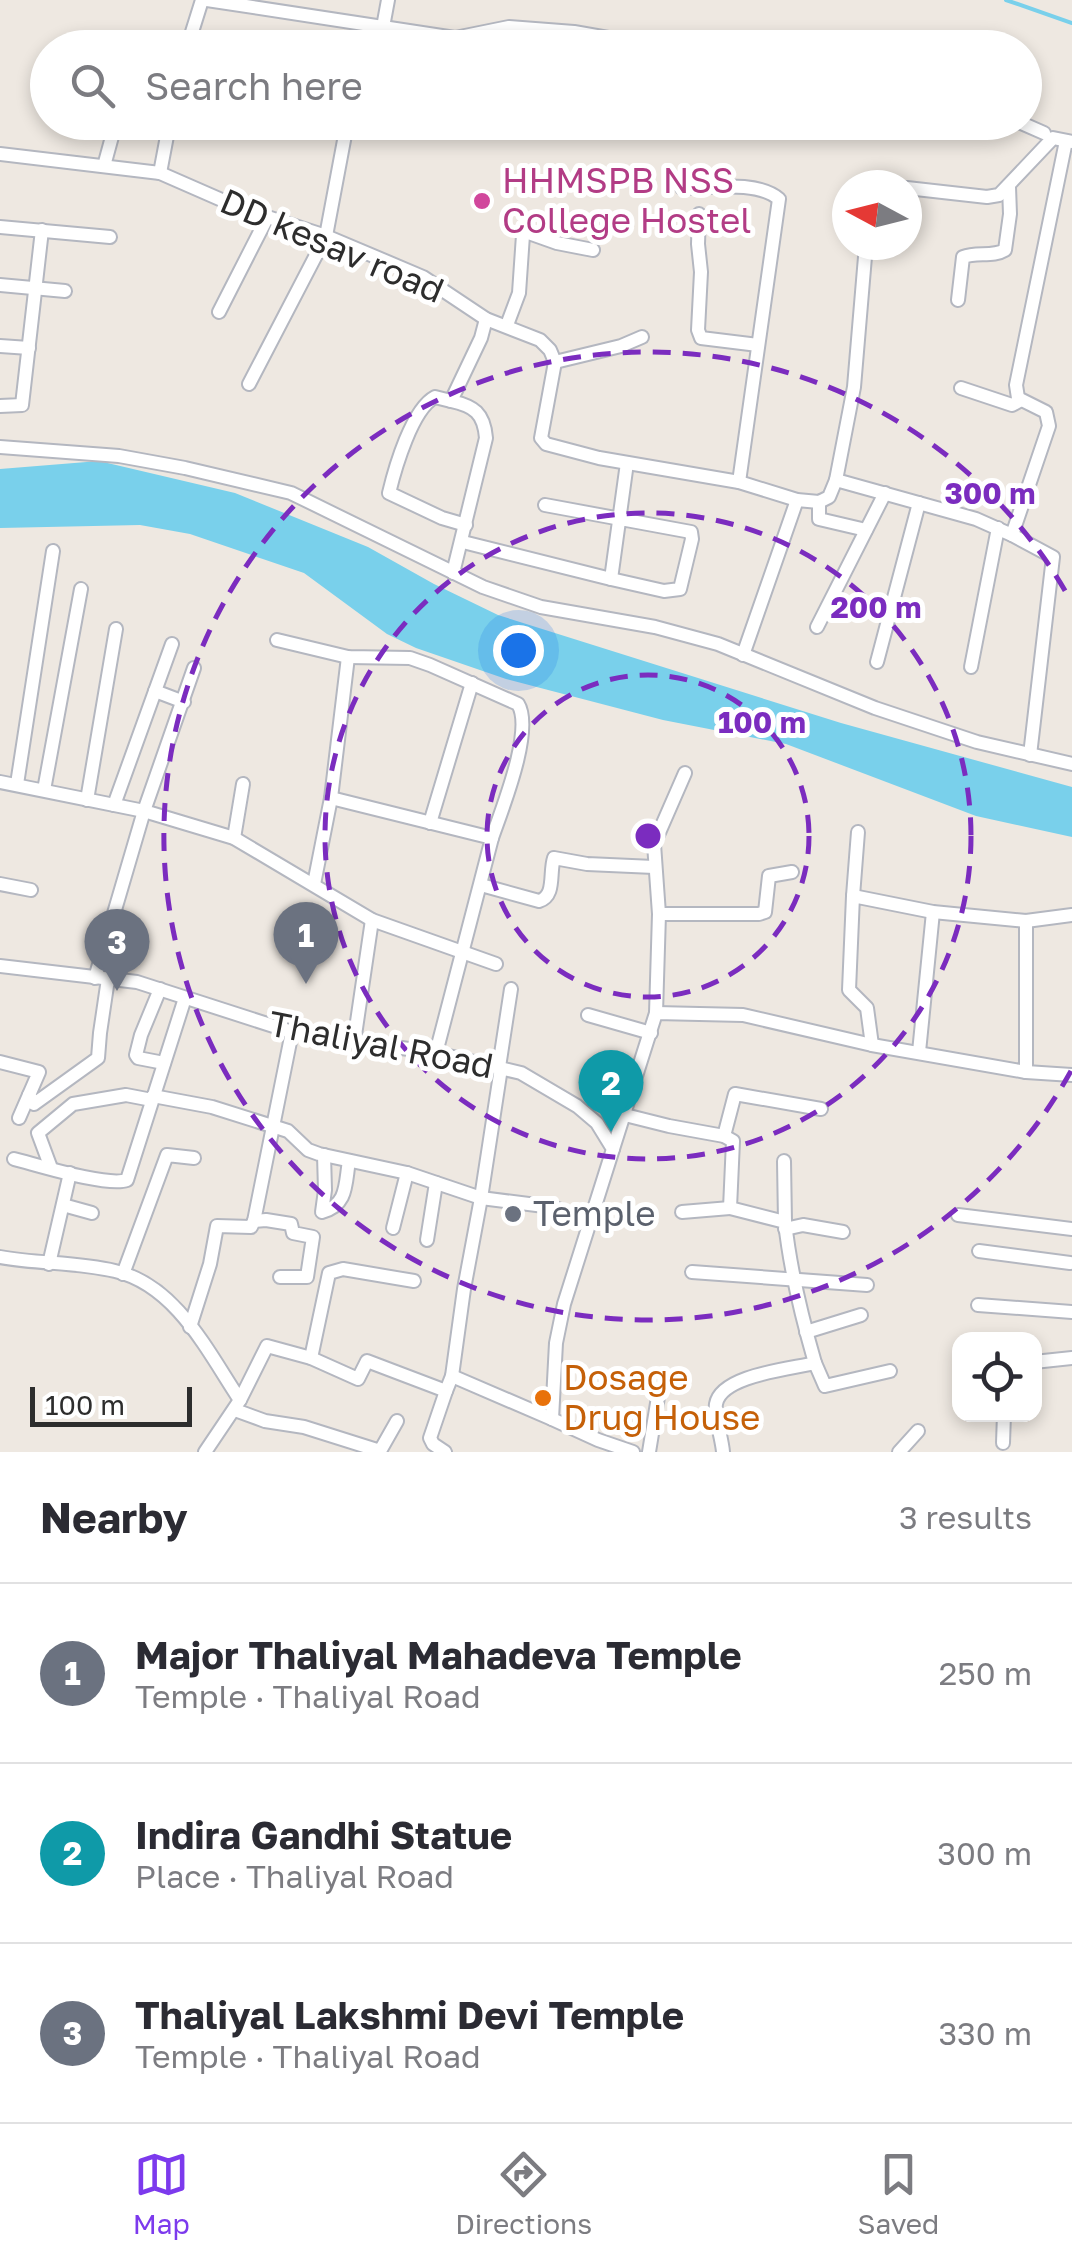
<!DOCTYPE html>
<meta charset="utf-8">
<style>
body{margin:0;font-family:"Golos Text",sans-serif;background:#f2f2f3;color:#2b2b33}
.controls{position:absolute;right:30px;bottom:30px;display:grid;overflow:hidden;border-radius:20px;box-shadow:0 5px 15px #0003}
.controls button{width:90px;height:90px;display:grid;place-items:center;padding:0;border:0;border-bottom:2px solid #e1e1e2;background:#fff;color:#2b2b33;font:50px sans-serif}
.compass{position:absolute;left:832px;top:170px;width:90px;height:90px;border-radius:50%;background:#fff;box-shadow:0 5px 15px #0003;rotate:277deg}
.scale{position:absolute;left:30px;bottom:25px;width:162px;box-sizing:border-box;padding-left:10px;border:5px solid #2d2d2d;border-top:0;font-size:28px;line-height:35px;white-space:nowrap;color:#2d2d2d;-webkit-text-stroke:8px #fff;paint-order:stroke}
.you{position:absolute;left:518px;top:650px;width:35px;height:35px;margin:-25px;border:8px solid #fff;border-radius:50%;background:#1a73e8;box-shadow:0 0 0 15px #1a73e833}
.badge{display:grid;place-items:center;width:65px;height:65px;border-radius:50%;background:#7c3aed;color:#fff;font-size:32px;font-weight:700}
.pin{position:absolute;translate:-50% -82px;filter:drop-shadow(0 2px 5px #0008)}
.pin::after{content:'';position:absolute;top:52px;width:35px;height:30px;background:inherit;clip-path:polygon(0 0,100% 0,50% 100%)}
.list{margin:0;padding:0;list-style:none}
h2{display:flex;justify-content:space-between;align-items:center;height:130px;margin:0;padding:0 40px;font-size:42px}
h2 small{font-size:32px;font-weight:400;color:#7c7c81}
.list li{display:grid;grid-template-columns:65px 1fr auto;gap:30px;align-items:center;box-sizing:border-box;height:180px;padding:0 40px;border-top:2px solid #e1e1e2}
.list b{display:block;font-size:38px;white-space:nowrap}
.list p{margin:0;font-size:32px;white-space:nowrap;color:#7c7c81}
.list em{font-size:32px;font-style:normal;color:#7c7c81}
.icon{flex:none;width:55px;height:55px;fill:none;stroke:currentColor;stroke-width:2;stroke-linecap:round;stroke-linejoin:round}
.map{position:relative;flex:none;width:1072px;height:1452px;overflow:hidden}
.search{position:absolute;background:#fff;box-shadow:0 5px 15px #0003;left:30px;right:30px;top:30px;height:110px;display:flex;align-items:center;gap:25px;box-sizing:border-box;padding:0 35px;border-radius:55px;color:#7c7c81;font-size:38px}
.sheet{height:670px;background:#fff}
nav{display:flex;justify-content:space-around;align-items:center;box-sizing:border-box;height:140px;border-top:2px solid #e1e1e2;background:#fff;font-size:28px;color:#7c7c81}
nav a{display:grid;justify-items:center;gap:5px}
nav .on{color:#7c3aed}
.map>svg:first-child{display:block}
.water{fill:#79d0eb}
.lines{fill:none;stroke-linecap:round;stroke-linejoin:round}
.stream{stroke:#79d0eb;stroke-width:4}
.minor-casing{stroke:#b4b7c0;stroke-width:16}
.minor{stroke:#fff;stroke-width:12}
.ring{fill:none;stroke:#7b2cbf;stroke-width:5;stroke-dasharray:18 12}
.hotel-dot{fill:#d1479c;stroke:#fff;stroke-width:4}
.worship-dot{fill:#6b7280;stroke:#fff;stroke-width:4}
.food-dot{fill:#e8710a;stroke:#fff;stroke-width:4}
.labels{text-anchor:middle;stroke-width:10;stroke-linejoin:round;paint-order:stroke}
.hotel-label{font-size:35px;fill:#b23c85;stroke:#fff;text-anchor:start}
.street-label{font-size:35px;fill:#2d2d2d;stroke:#fff}
.worship-label{font-size:35px;fill:#5b616d;stroke:#fff;text-anchor:start}
.food-label{font-size:35px;fill:#c56008;stroke:#fff;text-anchor:start}
.centre{fill:#7b2cbf;stroke:#fff;stroke-width:5}
.ring-label{font-size:30px;text-anchor:middle;font-weight:bold;fill:#7b2cbf;stroke:#fff;stroke-width:10;stroke-linejoin:round;paint-order:stroke}
</style>
<div class="map">
<svg width="1072" height="1452" viewBox="0 0 1072 1452">
<rect width="100%" height="100%" fill="#eee8e1"/>
<!-- water -->
<path class="water" d="M 99,461 L 235,493 L 368,547 L 434,584 L 498,615 L 841,723 L 1072,787 L 1072,837 L 976,816 L 786,744 L 663,720 L 506,679 L 416,648 L 387,634 L 304,573 L 190,534 L 140,525 L 0,528 L 0,469 Z"/>
<g class="lines">
<!-- stream -->
<path class="stream" d="M 1006,0 L 1072,23"/>
<defs>
<g id="minor">
<path d="M 207,0 L 455,38 L 509,27 L 574,32 L 665,48"/>
<path d="M 383,27 L 388,0"/>
<path d="M 190,40 L 209,48"/>
<path d="M 187,48 L 202,0"/>
<path d="M 1019,122 L 1044,133"/>
<path d="M 0,154 L 160,173 L 240,208 L 326,236 L 423,277 L 486,319 L 540,340 L 550,350 L 555,362 L 541,438 L 546,444 L 599,458 L 739,482 L 797,500 L 819,502 L 829,497 L 836,480 L 976,519 L 1012,535 L 1049,426 L 1046,412 L 1018,398 L 1016,385 L 1066,141"/>
<path d="M 104,166 L 116,122"/>
<path d="M 160,173 L 167,136"/>
<path d="M 682,188 C 710,188 757,180 779,199 L 739,482"/>
<path d="M 907,188 L 987,197 L 999,195 L 1053,138 L 1072,142"/>
<path d="M 699,214 L 698,244 L 701,272 L 698,330 L 701,338 L 758,345"/>
<path d="M 0,227 L 110,237"/>
<path d="M 0,285 L 65,291"/>
<path d="M 958,300 L 963,257 C 976,252 994,257 1005,250 L 1010,214 L 1009,187"/>
<path d="M 219,312 L 267,218"/>
<path d="M 507,325 L 519,293 L 523,235 L 526,232 L 557,243 L 593,250"/>
<path d="M 0,346 L 29,348"/>
<path d="M 555,362 L 621,346 L 642,337"/>
<path d="M 249,384 L 326,236 L 345,135 L 342,131 L 328,127 L 327,122"/>
<path d="M 961,388 L 1012,405 L 1021,400"/>
<path d="M 451,401 L 435,397 C 412,409 395,468 389,493 L 442,518 L 466,525"/>
<path d="M 0,406 L 22,405 L 42,230"/>
<path d="M 0,447 L 119,456 L 185,468 L 291,493 L 483,587 L 541,607 L 655,627 L 718,644 L 875,708 L 977,742 L 1072,764"/>
<path d="M 836,480 L 854,387 L 866,245"/>
<path d="M 819,502 L 819,519 L 866,530"/>
<path d="M 545,505 L 691,532 L 692,539 L 680,589 L 664,591 L 611,579 L 627,463"/>
<path d="M 1012,535 L 1053,557 L 1030,755"/>
<path d="M 463,542 L 611,579"/>
<path d="M 453,573 L 486,438 C 484,413 474,406 451,401 L 481,338 L 486,319"/>
<path d="M 817,627 L 885,493"/>
<path d="M 277,640 L 348,657 L 410,658 L 430,665 L 518,704 C 534,730 502,809 492,838"/>
<path d="M 743,655 L 797,500"/>
<path d="M 877,662 L 919,503"/>
<path d="M 971,667 L 998,528"/>
<path d="M 194,668 L 144,811 L 234,838 L 372,920 L 496,964"/>
<path d="M 155,691 L 184,702"/>
<path d="M 0,782 L 144,811 L 95,978"/>
<path d="M 17,784 L 53,551"/>
<path d="M 44,790 L 81,589"/>
<path d="M 331,798 L 492,838 L 436,1053"/>
<path d="M 87,800 L 116,629"/>
<path d="M 114,805 L 172,644"/>
<path d="M 430,823 L 472,683"/>
<path d="M 234,838 L 243,784"/>
<path d="M 0,884 L 31,890"/>
<path d="M 314,884 L 331,798 L 348,657"/>
<path d="M 481,885 L 539,901 C 556,896 549,873 554,858 L 587,864 L 654,867"/>
<path d="M 853,896 L 858,832"/>
<path d="M 659,914 L 759,914 L 765,912 L 769,876 L 792,872"/>
<path d="M 0,966 L 137,982 L 292,1032 L 436,1053 L 521,1073 L 577,1106 L 597,1123 L 613,1149 L 564,1304 L 556,1343 L 552,1419 L 598,1440 L 633,1452"/>
<path d="M 160,989 L 141,1035 L 136,1055 L 138,1058 L 164,1063"/>
<path d="M 656,1013 L 659,914 L 654,844 L 685,773"/>
<path d="M 588,1015 L 651,1033"/>
<path d="M 354,1042 L 372,920"/>
<path d="M 872,1045 L 867,1008 L 849,990 L 853,896 L 933,912 L 1026,921 L 1072,915"/>
<path d="M 919,1052 L 933,912"/>
<path d="M 0,1062 L 39,1072 L 19,1118"/>
<path d="M 499,1067 L 511,989"/>
<path d="M 1026,1072 L 1026,921"/>
<path d="M 29,1095 L 34,1104 L 98,1058 L 100,1033 L 108,979"/>
<path d="M 153,1096 L 212,1107 L 288,1131 L 308,1150 L 319,1154 L 407,1173 L 481,1198 L 552,1207 L 591,1220"/>
<path d="M 625,1115 L 669,1126 L 724,1136 L 733,1141 L 730,1208 L 785,1222 C 790,1269 802,1318 815,1363"/>
<path d="M 724,1136 L 735,1094 L 821,1109"/>
<path d="M 613,1149 L 656,1013 L 743,1015 L 872,1045 L 1026,1072 L 1072,1075"/>
<path d="M 324,1155 L 325,1190 L 322,1212 C 348,1205 345,1184 349,1161"/>
<path d="M 14,1159 C 38,1165 107,1187 127,1180 L 185,998"/>
<path d="M 784,1161 L 785,1222"/>
<path d="M 51,1168 L 38,1133 L 73,1104 L 126,1095 L 152,1100"/>
<path d="M 63,1205 L 92,1213"/>
<path d="M 682,1212 L 730,1208"/>
<path d="M 958,1215 L 1072,1229"/>
<path d="M 254,1221 L 292,1032"/>
<path d="M 393,1228 L 407,1173"/>
<path d="M 785,1229 L 803,1225 L 843,1232"/>
<path d="M 427,1240 L 436,1183"/>
<path d="M 979,1251 L 1070,1263"/>
<path d="M 0,1257 C 38,1264 77,1262 115,1271 C 176,1285 208,1352 240,1400"/>
<path d="M 49,1264 L 70,1173"/>
<path d="M 692,1272 L 867,1285"/>
<path d="M 123,1274 L 167,1155 L 194,1158"/>
<path d="M 978,1305 L 1072,1312"/>
<path d="M 190,1327 L 210,1264 L 217,1226 L 251,1227 L 254,1221 L 266,1220 L 291,1224 L 293,1233 L 313,1237 L 307,1277 L 280,1277"/>
<path d="M 806,1332 L 861,1315"/>
<path d="M 311,1358 L 329,1273 L 343,1269 L 414,1281"/>
<path d="M 1034,1362 L 1072,1358"/>
<path d="M 452,1376 L 552,1419"/>
<path d="M 235,1410 L 265,1421 L 304,1427 L 380,1451 L 397,1421"/>
<path d="M 1003,1443 L 1004,1414"/>
<path d="M 205,1452 L 240,1400 L 267,1346 L 311,1358 L 358,1379 L 367,1361 L 446,1391 L 452,1376 L 464,1289 L 481,1198 L 501,1068"/>
<path d="M 445,1452 L 433,1444 L 430,1438 L 446,1391"/>
<path d="M 649,1452 L 658,1397"/>
<path d="M 723,1452 C 722,1438 714,1416 716,1404 C 721,1375 791,1369 815,1363 L 825,1386 L 890,1371"/>
<path d="M 899,1452 L 918,1431"/>
</g>
</defs>
<!-- minor casing -->
<use href="#minor" class="minor-casing"/>
<!-- minor -->
<use href="#minor" class="minor"/>
</g>
<!-- distance rings -->
<g class="ring">
<circle cx="648" cy="836" r="161"/>
<circle cx="648" cy="836" r="323"/>
<path d="M1071 1071A484 484 0 1 1 1071 601"/>
</g>
<!-- markers -->
<circle class="hotel-dot" cx="482" cy="201" r="10"/>
<circle class="worship-dot" cx="513" cy="1214" r="10"/>
<circle class="food-dot" cx="543" cy="1398" r="10"/>
<g class="labels">
<!-- hotel labels -->
<g class="hotel-label">
<text x="502" y="193">HHMSPB NSS<tspan x="502" dy="40">College Hostel</tspan></text>
</g>
<!-- street labels -->
<g class="street-label">
<text transform="translate(332 246) rotate(23)" y="12">DD kesav road</text>
<text transform="translate(381 1045) rotate(11)" y="12">Thaliyal Road</text>
</g>
<!-- worship labels -->
<g class="worship-label">
<text x="533" y="1226">Temple</text>
</g>
<!-- food labels -->
<g class="food-label">
<text x="563" y="1390">Dosage<tspan x="563" dy="40">Drug House</tspan></text>
</g>
</g>
<circle cx="648" cy="836" r="15" class="centre"/>
<g class="ring-label">
<text x="990" y="504">300 m</text>
<text x="876" y="618">200 m</text>
<text x="762" y="733">100 m</text>
</g>
</svg>
<div class="controls">
<button><svg class="icon" aria-label="locate" viewBox="0 0 24 24"><circle cx="12" cy="12" r="6"/><path d="M12 2v4M12 18v4M2 12h4M18 12h4"/></svg></button>
</div>
<svg class="compass" viewBox="-18 -18 36 36"><path d="M0-13l5 13h-10z" fill="#e53935"/><path d="M0 13l5-13h-10z" fill="#7c7c81"/></svg>
<div class="scale">100 m</div>
<div class="you"></div>
<div class="pin badge" style="left:306px;top:984px;background:#6b7280">1</div>
<div class="pin badge" style="left:611px;top:1132px;background:#0f9aa8">2</div>
<div class="pin badge" style="left:117px;top:991px;background:#6b7280">3</div>
<div class="search"><svg class="icon" aria-label="search" viewBox="0 0 24 24"><circle cx="10" cy="10" r="6"/><path d="M15 15l6 6"/></svg>Search here</div>
</div>
<section class="sheet">
<h2>Nearby<small>3 results</small></h2>
<ul class="list">
<li><span class="badge" style="background:#6b7280">1</span><div><b>Major Thaliyal Mahadeva Temple</b><p>Temple · Thaliyal Road</p></div><em>250 m</em></li>
<li><span class="badge" style="background:#0f9aa8">2</span><div><b>Indira Gandhi Statue</b><p>Place · Thaliyal Road</p></div><em>300 m</em></li>
<li><span class="badge" style="background:#6b7280">3</span><div><b>Thaliyal Lakshmi Devi Temple</b><p>Temple · Thaliyal Road</p></div><em>330 m</em></li>
</ul>
</section>
<nav>
<a class="on"><svg class="icon" aria-label="map" viewBox="0 0 24 24"><path d="M3 6l6-2 6 2 6-2v14l-6 2-6-2-6 2zM9 4v14M15 6v14"/></svg>Map</a>
<a><svg class="icon" aria-label="directions" viewBox="0 0 24 24"><path d="M12 3l9 9-9 9-9-9zM9 14v-3h6M13 9l2 2-2 2"/></svg>Directions</a>
<a><svg class="icon" aria-label="saved" viewBox="0 0 24 24"><path d="M7 4h10v16l-5-4-5 4z"/></svg>Saved</a>
</nav>
